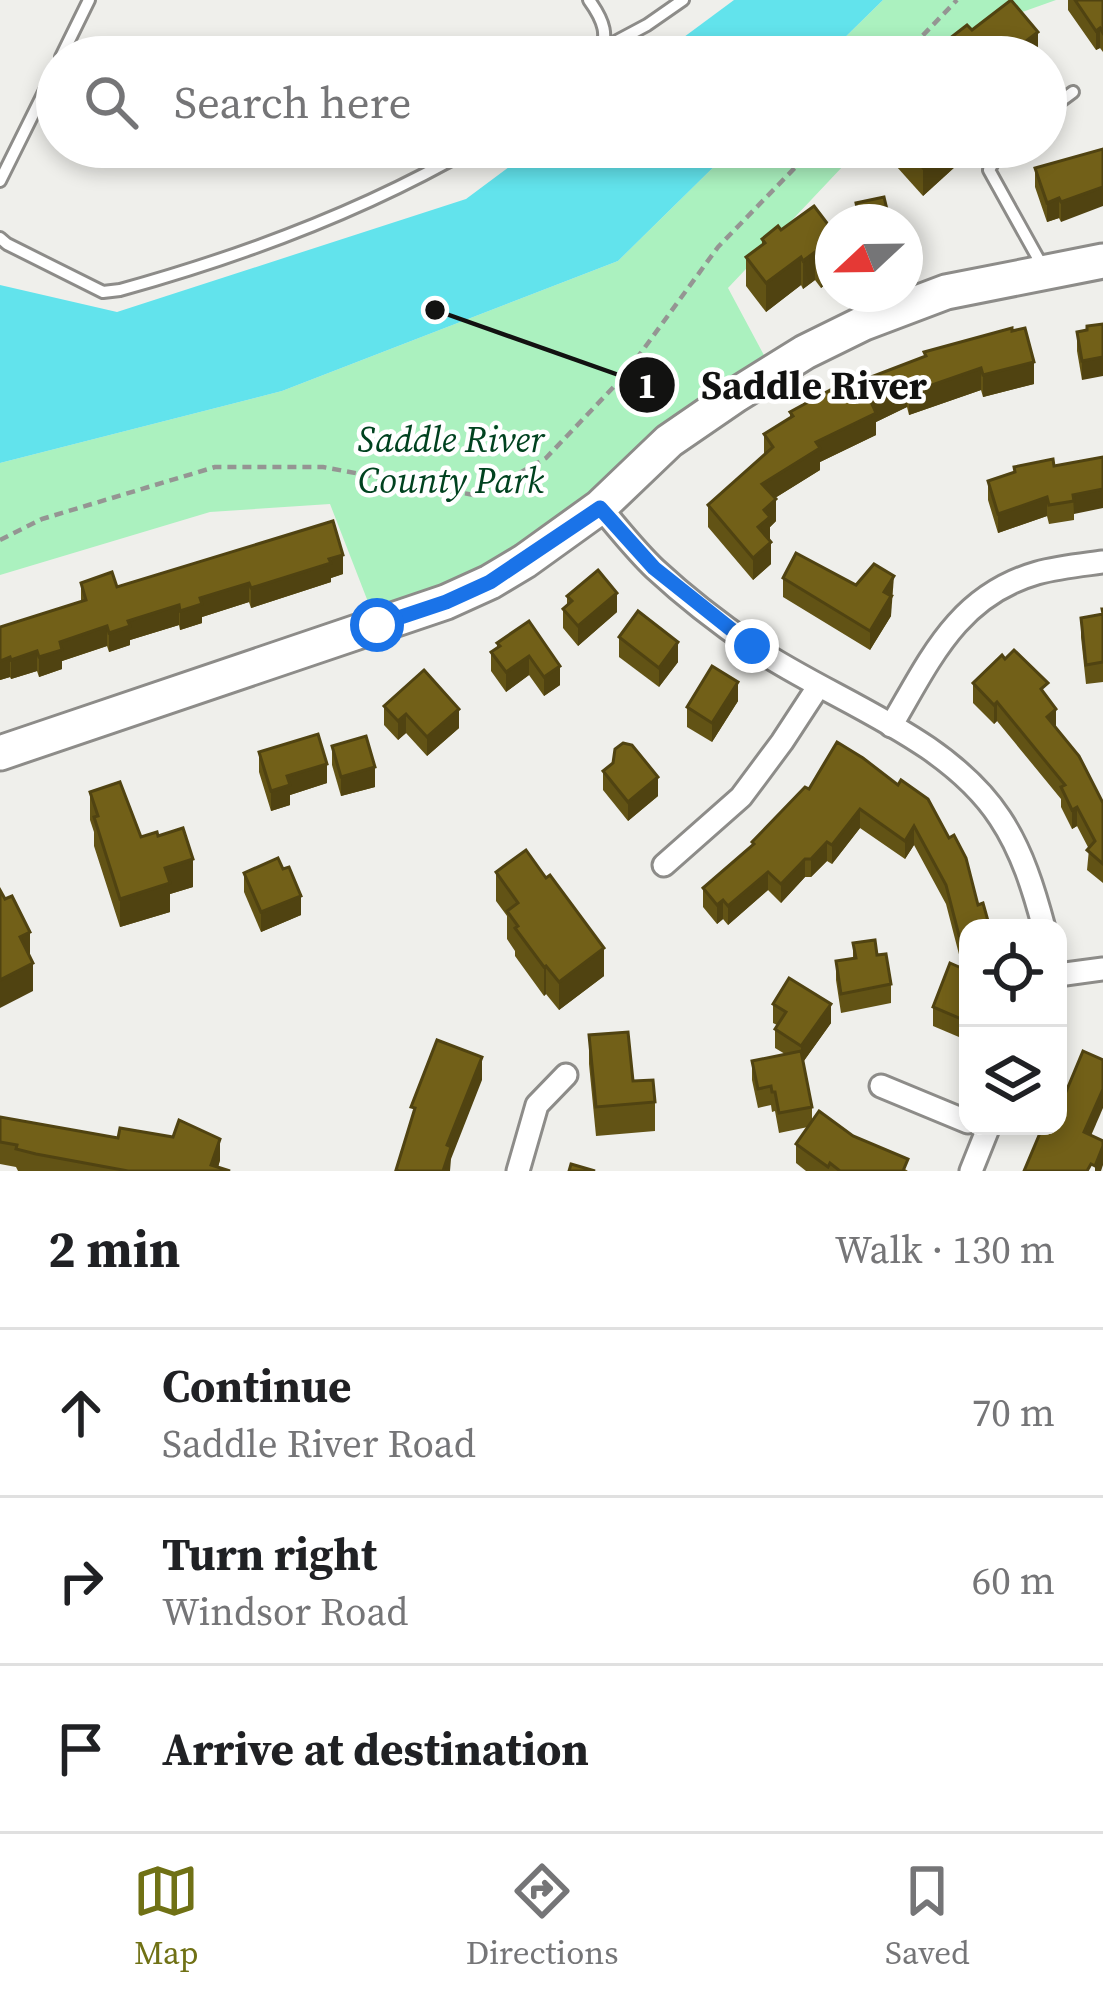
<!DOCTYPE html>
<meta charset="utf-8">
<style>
body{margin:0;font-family:"Source Serif 4",serif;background:#f2f2f2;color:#202124}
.controls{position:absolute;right:36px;bottom:36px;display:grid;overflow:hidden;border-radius:24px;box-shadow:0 6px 18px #0003}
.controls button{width:108px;height:108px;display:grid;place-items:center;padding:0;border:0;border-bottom:3px solid #e0e0e0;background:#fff;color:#202124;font:60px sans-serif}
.compass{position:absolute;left:815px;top:204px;width:108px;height:108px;border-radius:50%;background:#fff;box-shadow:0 6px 18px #0003;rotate:248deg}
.stop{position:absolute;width:36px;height:36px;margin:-27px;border:9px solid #1a73e8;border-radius:50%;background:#fff}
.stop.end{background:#1a73e8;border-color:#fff;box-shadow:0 3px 12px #0008}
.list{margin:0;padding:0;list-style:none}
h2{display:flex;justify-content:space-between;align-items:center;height:156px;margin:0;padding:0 48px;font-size:51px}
h2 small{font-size:39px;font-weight:400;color:#757577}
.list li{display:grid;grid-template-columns:78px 1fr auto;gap:36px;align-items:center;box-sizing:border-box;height:168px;padding:0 48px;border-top:3px solid #e0e0e0}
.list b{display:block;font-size:45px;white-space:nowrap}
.list p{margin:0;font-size:39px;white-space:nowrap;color:#757577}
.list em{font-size:39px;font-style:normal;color:#757577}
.icon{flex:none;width:66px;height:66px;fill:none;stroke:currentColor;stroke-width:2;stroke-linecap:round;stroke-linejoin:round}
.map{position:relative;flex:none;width:1103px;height:1171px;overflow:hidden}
.search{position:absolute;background:#fff;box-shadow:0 6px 18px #0003;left:36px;right:36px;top:36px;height:132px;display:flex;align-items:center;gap:30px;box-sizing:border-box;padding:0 42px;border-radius:66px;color:#757577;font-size:45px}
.sheet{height:660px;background:#fff}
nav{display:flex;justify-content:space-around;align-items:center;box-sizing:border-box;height:168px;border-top:3px solid #e0e0e0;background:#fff;font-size:33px;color:#757577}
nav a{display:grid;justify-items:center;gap:6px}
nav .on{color:#707115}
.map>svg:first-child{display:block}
.green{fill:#abf1bf}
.water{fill:#62e3ec}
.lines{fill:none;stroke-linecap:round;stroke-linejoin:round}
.lane-casing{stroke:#8d8c89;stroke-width:16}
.street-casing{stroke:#8d8c89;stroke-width:27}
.secondary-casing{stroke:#8d8c89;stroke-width:39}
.path{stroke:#959593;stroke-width:4.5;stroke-dasharray:9 6;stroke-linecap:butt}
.lane{stroke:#fff;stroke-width:10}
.street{stroke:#fff;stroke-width:21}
.secondary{stroke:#fff;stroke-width:33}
.wall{fill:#625315}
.shaded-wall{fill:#504311}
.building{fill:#726018;stroke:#504311;stroke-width:3}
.route{stroke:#1a73e8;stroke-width:15}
.labels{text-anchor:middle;stroke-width:9;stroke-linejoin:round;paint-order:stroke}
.park-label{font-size:36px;font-style:italic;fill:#00421f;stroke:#fff}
.leader{fill:none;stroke:#121211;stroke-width:4.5}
.callout-dot{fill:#121211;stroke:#fff;stroke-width:4.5}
.mark-label{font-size:36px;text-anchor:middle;font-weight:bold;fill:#fff}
.callout-label{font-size:39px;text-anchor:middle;font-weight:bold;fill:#121211;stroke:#fff;stroke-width:9;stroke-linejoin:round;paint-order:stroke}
</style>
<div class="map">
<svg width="1103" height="1171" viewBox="0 0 1103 1171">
<rect width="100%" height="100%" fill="#efefeb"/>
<!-- green -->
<g class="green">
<path d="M 883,0 L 1056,0 L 974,29 L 947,57 L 825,57 Z"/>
<path d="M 734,147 L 861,147 L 728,288 L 773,372 L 600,508 L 377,625 L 330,504 L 210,512 L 0,575 L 0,463 L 282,391 L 618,261 Z"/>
</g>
<!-- water -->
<g class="water">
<path d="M 734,0 L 883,0 L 825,57 L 657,57 Z"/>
<path d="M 536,147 L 734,147 L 618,261 L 282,391 L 0,463 L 0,285 L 117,312 L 466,199 Z"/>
</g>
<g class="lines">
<defs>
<g id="lane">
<path d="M 589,0 C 602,18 613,39 594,57"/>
<path d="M 602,49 L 647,25 L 683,0"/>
<path d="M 61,57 L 89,0"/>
<path d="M 1046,112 L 1073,92"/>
<path d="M 1002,147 L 989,170 L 1044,269"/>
<path d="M 0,181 L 57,66"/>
<path d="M 0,238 L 7,244 L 103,292 L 120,290 C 243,256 364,211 474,147"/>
</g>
<g id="street">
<path d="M 600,507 C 618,528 635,550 655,569 C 683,595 723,626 755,648 C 834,701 947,737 1000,818 C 1022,851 1034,890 1044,928"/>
<path d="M 891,726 C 930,660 957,596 1037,573 C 1059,567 1081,565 1103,562"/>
<path d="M 664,865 L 741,797 L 782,742 L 818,687"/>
<path d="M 1058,975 L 1103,969"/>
<path d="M 881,1086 L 968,1122"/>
<path d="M 518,1171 L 537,1105 L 566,1075"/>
<path d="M 971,1171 L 989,1126"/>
</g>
<path id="secondary" d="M 0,753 L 446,602 L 490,582 L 525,561 L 600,507 L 669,441 L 736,395 L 805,352 L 864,323 L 946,292 L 1103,261"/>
</defs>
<!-- lane casing -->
<use href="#lane" class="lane-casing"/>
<!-- street casing -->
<use href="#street" class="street-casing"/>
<!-- secondary casing -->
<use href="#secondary" class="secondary-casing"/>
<!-- path -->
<g class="path">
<path d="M 902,57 L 957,0"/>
<path d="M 0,540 L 42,519 L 215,467 L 323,467 L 479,496 L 546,458 L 624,376 L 718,247 L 815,147"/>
</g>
<!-- lane -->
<use href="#lane" class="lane"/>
<!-- street -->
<use href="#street" class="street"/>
<!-- secondary -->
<use href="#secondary" class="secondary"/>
</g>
<!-- wall -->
<g class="wall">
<path d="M 1068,0 L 1103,0 L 1103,52 L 1100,48 L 1096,50 L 1068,10 Z"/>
<path d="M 879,147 L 957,147 L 957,165 L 923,196 Z"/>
<path d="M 1103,149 L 1061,222 L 1059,218 L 1047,222 L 1035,187 L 1035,168 Z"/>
<path d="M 781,230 L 833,231 L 833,278 L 821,288 L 815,280 L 803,289 L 801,285 L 766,312 L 746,286 L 746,257 L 762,246 L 762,239 Z"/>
<path d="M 1087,330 L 1082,380 L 1077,351 L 1077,332 Z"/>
<path d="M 924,352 L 1034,384 L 983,397 L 981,390 L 909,415 L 907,407 L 876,422 L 876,435 L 820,462 L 820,470 L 775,498 L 776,521 L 770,527 L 769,539 L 771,564 L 753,580 L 708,527 L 708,505 L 764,455 L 764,434 L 790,418 L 790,412 L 845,387 L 924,357 Z"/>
<path d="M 1103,457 L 1074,514 L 1074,520 L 1049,524 L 1047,516 L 998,533 L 988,500 L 988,481 L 1014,472 L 1014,467 L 1054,466 Z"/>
<path d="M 343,574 L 331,578 L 331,582 L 251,608 L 249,602 L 202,617 L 202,623 L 180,630 L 179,625 L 130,640 L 130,645 L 109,652 L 107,646 L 62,661 L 62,669 L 39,677 L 37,671 L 11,679 L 10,677 L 0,680 L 0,627 L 81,601 L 81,583 L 117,587 Z"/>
<path d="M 783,578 L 856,585 L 894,595 L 891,600 L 891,616 L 870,650 L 783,597 Z"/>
<path d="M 567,596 L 617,612 L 578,646 L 563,628 L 563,609 L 567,605 Z"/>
<path d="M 1103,609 L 1103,682 L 1086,684 L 1081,637 L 1081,618 L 1102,614 Z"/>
<path d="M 529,621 L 560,685 L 544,696 L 529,675 L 506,692 L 491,671 L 491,652 L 497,648 L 497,643 Z"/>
<path d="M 619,637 L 678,662 L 659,687 L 619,657 Z"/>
<path d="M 973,683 L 1048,699 L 1056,728 L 1103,803 L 1103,883 L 1087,870 L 1089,849 L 1077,826 L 1072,829 L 1061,807 L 1061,799 L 997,721 L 994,724 L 973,703 Z"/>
<path d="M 738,701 L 712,742 L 687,727 L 687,707 Z"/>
<path d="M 384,706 L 459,728 L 427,756 L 406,733 L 398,740 L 384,725 Z"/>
<path d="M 332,746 L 375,787 L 341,796 L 332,765 Z"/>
<path d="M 259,752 L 327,783 L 290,795 L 290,805 L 271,811 L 259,772 Z"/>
<path d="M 613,763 L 658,796 L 628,821 L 603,790 L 603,771 Z"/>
<path d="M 898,785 L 968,928 L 968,965 L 962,966 L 946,904 L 914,845 L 905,859 L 860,828 L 832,864 L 827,861 L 811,877 L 805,877 L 781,903 L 768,890 L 728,925 L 723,919 L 717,924 L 703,907 L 703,888 L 752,846 L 752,842 L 809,789 Z"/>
<path d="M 90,792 L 141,837 L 158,836 L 193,887 L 170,894 L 170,912 L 120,927 L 94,846 L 94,832 L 90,820 Z"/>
<path d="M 496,872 L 604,976 L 559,1010 L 546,994 L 544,996 L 515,956 L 515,951 L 507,939 L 507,916 L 496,901 Z"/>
<path d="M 244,873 L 301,915 L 261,932 L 244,892 Z"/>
<path d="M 853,943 L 877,955 L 891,984 L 891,1003 L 841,1013 L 836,980 L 836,961 L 853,958 Z"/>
<path d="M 968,971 L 968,1036 L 966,1040 L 933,1026 L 933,1007 Z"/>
<path d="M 773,1004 L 831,1023 L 803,1062 L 812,1107 L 812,1121 L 853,1136 L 908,1171 L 806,1171 L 796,1163 L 796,1144 L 808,1127 L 779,1133 L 775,1111 L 772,1112 L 771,1105 L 758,1108 L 752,1080 L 752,1061 L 785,1054 L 775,1048 L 775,1029 L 777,1025 L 773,1023 Z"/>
<path d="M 589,1035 L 655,1102 L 655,1131 L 596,1136 L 589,1064 Z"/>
<path d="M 0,1117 L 220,1160 L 218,1167 L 230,1171 L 18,1171 L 16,1167 L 0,1164 Z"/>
</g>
<!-- shaded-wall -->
<g class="shaded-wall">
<path d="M 1100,28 L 1100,48 L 1096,50 L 1096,31 Z"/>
<path d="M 1038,32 L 1038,57 L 1005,57 Z"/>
<path d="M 946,147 L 957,147 L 957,165 L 923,196 L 923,168 Z"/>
<path d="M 1103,187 L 1103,206 L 1061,222 L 1061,202 Z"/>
<path d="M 1059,198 L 1059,218 L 1047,222 L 1047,203 Z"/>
<path d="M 833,250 L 833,278 L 821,288 L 821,259 Z"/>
<path d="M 815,252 L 815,280 L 803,289 L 803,261 Z"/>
<path d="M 801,257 L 801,285 L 766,312 L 766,283 Z"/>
<path d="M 1103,357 L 1103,376 L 1082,380 L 1082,361 Z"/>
<path d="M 1034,362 L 1034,384 L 983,397 L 983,375 Z"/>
<path d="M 981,368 L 981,390 L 909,415 L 909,393 Z"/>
<path d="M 907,385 L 907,407 L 876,422 L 876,435 L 820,462 L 820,470 L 762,506 L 762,484 L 871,402 Z"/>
<path d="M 1103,489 L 1103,508 L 1074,514 L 1073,495 Z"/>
<path d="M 1047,497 L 1047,516 L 998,533 L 998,514 Z"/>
<path d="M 776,499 L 776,521 L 770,527 L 770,539 L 758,549 L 758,527 L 764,510 Z"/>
<path d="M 771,542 L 771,564 L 753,580 L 753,558 Z"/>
<path d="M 343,555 L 343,574 L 331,578 L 331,582 L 251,608 L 251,588 Z"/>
<path d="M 894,576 L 891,616 L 870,650 L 870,631 L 884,592 Z"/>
<path d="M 249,583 L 249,602 L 202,617 L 202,623 L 180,630 L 180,611 L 200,598 Z"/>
<path d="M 617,593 L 617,612 L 578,646 L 578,626 Z"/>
<path d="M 179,605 L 179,625 L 130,640 L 130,645 L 109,652 L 109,633 L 128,621 Z"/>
<path d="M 107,626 L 107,646 L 62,661 L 62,669 L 39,677 L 39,657 L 60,642 Z"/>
<path d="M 678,642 L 678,662 L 659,687 L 659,668 Z"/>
<path d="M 37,651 L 37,671 L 11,679 L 11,660 Z"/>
<path d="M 529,656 L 529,675 L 506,692 L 506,672 Z"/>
<path d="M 10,657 L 10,677 L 0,680 L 0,661 Z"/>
<path d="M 560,666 L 560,685 L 544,696 L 544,677 Z"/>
<path d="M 738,682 L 738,701 L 712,742 L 712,723 Z"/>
<path d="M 997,702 L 997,721 L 994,724 L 994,705 Z"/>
<path d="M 459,709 L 459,728 L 427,756 L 427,737 Z"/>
<path d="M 1056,709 L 1056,728 L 1047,717 Z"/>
<path d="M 406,714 L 406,733 L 398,740 L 398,721 Z"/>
<path d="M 327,764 L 327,783 L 290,795 L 290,805 L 271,811 L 271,791 L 287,776 Z"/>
<path d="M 375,767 L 375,787 L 341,796 L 341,777 Z"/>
<path d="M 658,777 L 658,796 L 628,821 L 628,802 Z"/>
<path d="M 1077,807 L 1077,826 L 1072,829 L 1072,810 Z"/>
<path d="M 860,809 L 860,828 L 832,864 L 832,845 Z"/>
<path d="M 914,826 L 914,845 L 905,859 L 905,841 Z"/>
<path d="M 827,842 L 827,861 L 811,877 L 811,859 Z"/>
<path d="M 193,859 L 193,887 L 170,894 L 170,912 L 120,927 L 120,899 L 165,868 Z"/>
<path d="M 805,859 L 805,877 L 781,903 L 781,884 Z"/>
<path d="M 768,872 L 768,890 L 728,925 L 728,906 Z"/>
<path d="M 301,896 L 301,915 L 261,932 L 261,912 Z"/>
<path d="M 723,900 L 723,919 L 717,924 L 717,905 Z"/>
<path d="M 30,932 L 30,960 L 20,937 Z"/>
<path d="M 968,946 L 968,965 L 962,966 L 962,947 Z"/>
<path d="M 604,948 L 604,976 L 559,1010 L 559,982 Z"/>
<path d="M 33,963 L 33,991 L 0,1008 L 0,980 Z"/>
<path d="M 546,966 L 546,994 L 544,996 L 544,967 Z"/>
<path d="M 831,1004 L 831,1023 L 801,1065 L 801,1046 Z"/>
<path d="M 482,1057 L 482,1080 L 451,1159 L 450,1171 L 443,1171 L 447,1145 Z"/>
<path d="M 1103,1089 L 1103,1108 L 1084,1152 L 1084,1132 Z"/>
<path d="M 220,1139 L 220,1160 L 217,1171 L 211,1165 Z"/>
<path d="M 1103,1146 L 1103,1165 L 1101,1171 L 1095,1171 L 1095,1166 Z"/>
</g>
<!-- building -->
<g class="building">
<path d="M 1011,0 L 1038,32 L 1005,57 L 949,57 L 941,45 L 967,25 L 972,30 Z"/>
<path d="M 1075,0 L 1103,0 L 1103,33 L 1100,28 L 1096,31 Z"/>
<path d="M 904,147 L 946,147 L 923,168 Z"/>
<path d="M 1103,149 L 1103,187 L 1061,202 L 1059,198 L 1047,203 L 1035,168 Z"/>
<path d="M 884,197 L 890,222 L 860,222 L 856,203 Z"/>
<path d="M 814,206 L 833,231 L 833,250 L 821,259 L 815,252 L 803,261 L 801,257 L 766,283 L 746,257 L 765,243 L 762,239 L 778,226 L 781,230 Z"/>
<path d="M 1103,324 L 1103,357 L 1082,361 L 1077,332 L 1087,330 L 1087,326 Z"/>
<path d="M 1012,328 L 1012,331 L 1025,328 L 1034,362 L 983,375 L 981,368 L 909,393 L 907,385 L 871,402 L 876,413 L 816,442 L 820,448 L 762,484 L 776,499 L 764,510 L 770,517 L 758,527 L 771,542 L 753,558 L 708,505 L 773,447 L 764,434 L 793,416 L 790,412 L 843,383 L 845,387 L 926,356 L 924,352 Z"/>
<path d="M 1103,457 L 1103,489 L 1073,495 L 1074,501 L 1049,505 L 1047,497 L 998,514 L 988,481 L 1015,472 L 1014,467 L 1053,459 L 1054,466 Z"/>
<path d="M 333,521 L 343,555 L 329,559 L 331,563 L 251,588 L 249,583 L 200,598 L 202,604 L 180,611 L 179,605 L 128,621 L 130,626 L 109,633 L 107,626 L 60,642 L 62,650 L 39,657 L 37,651 L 11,660 L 10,657 L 0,661 L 0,627 L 86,600 L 81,583 L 112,572 L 117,587 Z"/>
<path d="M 796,553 L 856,585 L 874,564 L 894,576 L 884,592 L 891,596 L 870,631 L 783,578 Z"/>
<path d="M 598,570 L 617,593 L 578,626 L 563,609 L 572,601 L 567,596 Z"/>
<path d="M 1102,609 L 1103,609 L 1103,662 L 1086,665 L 1081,618 L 1103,614 Z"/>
<path d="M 638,611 L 678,642 L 659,668 L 619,637 Z"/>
<path d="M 529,621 L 560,666 L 544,677 L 529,656 L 506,672 L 491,652 L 500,646 L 497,643 Z"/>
<path d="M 1014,650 L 1048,683 L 1041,689 L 1056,709 L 1047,717 L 1079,756 L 1103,803 L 1103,864 L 1087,850 L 1095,841 L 1077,807 L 1072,810 L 1061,787 L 1065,785 L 997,702 L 994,705 L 973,683 L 1002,655 L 1005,659 Z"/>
<path d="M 712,666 L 738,682 L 712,723 L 687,707 Z"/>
<path d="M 424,670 L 459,709 L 427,737 L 406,714 L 398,721 L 384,706 Z"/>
<path d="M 318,734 L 327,764 L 287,776 L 290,785 L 271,791 L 259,752 Z"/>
<path d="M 366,736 L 375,767 L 341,777 L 332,746 Z"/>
<path d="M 837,742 L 863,758 L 898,785 L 901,780 L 928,799 L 949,838 L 954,835 L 966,858 L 978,905 L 983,903 L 990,928 L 968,928 L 968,946 L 962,947 L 946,885 L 914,826 L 905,841 L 860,809 L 832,845 L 827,842 L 811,859 L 805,859 L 781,884 L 768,872 L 728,906 L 723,900 L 717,905 L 703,888 L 754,844 L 752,842 L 805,787 L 809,789 Z"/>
<path d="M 623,743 L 632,745 L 658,777 L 628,802 L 603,771 L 613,763 L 615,749 Z"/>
<path d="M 120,782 L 141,837 L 157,832 L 158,836 L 183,828 L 193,859 L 165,868 L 170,883 L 120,899 L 94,817 L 98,816 L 90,792 Z"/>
<path d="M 526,850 L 546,878 L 550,875 L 604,948 L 559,982 L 546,966 L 544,967 L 515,928 L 518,926 L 507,911 L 518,903 L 496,872 Z"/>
<path d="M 278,858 L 283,869 L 289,867 L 301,896 L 261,912 L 244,873 Z"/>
<path d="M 0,890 L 5,899 L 12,896 L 30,932 L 20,937 L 33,963 L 0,980 Z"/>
<path d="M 875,940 L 877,955 L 886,954 L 891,984 L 841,994 L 836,961 L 856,958 L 853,943 Z"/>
<path d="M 950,963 L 968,971 L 968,1017 L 966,1021 L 933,1007 Z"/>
<path d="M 789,978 L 831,1004 L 801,1046 L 775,1029 L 786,1012 L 773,1004 Z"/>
<path d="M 628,1032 L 633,1081 L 653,1080 L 655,1102 L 596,1107 L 589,1035 Z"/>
<path d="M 437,1040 L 482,1057 L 447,1145 L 451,1147 L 443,1171 L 399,1171 L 396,1170 L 415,1108 L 411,1107 Z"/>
<path d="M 801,1051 L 812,1107 L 779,1113 L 775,1092 L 772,1092 L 771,1086 L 758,1089 L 752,1061 Z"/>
<path d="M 1083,1051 L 1103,1060 L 1103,1089 L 1084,1132 L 1103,1141 L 1103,1146 L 1095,1166 L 1091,1164 L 1087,1171 L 1024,1171 L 1043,1126 L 1058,1126 L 1058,1102 L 1060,1098 L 1063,1099 Z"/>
<path d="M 819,1111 L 853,1136 L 908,1159 L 903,1171 L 840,1171 L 830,1163 L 828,1167 L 796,1144 Z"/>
<path d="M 0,1117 L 118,1138 L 120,1128 L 173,1137 L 179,1120 L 220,1139 L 211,1165 L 230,1171 L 128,1171 L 36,1154 L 16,1149 L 17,1145 L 0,1142 Z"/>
<path d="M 571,1164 L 595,1171 L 569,1171 Z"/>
</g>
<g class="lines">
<!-- route -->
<path class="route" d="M 377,625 L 446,602 L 490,582 L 600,508 L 654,568 L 752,646"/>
</g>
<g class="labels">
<!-- park labels -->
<g class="park-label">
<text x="451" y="452">Saddle River<tspan x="451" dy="41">County Park</tspan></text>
</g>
</g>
<!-- callouts -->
<path class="leader" d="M435 310L647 385"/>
<g class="callout-dot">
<circle cx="435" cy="310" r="12"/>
<circle cx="647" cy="385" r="30"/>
</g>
<g class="mark-label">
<text x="647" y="398">1</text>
</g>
<g class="callout-label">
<text x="814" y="399">Saddle River</text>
</g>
</svg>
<div class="controls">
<button><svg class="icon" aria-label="locate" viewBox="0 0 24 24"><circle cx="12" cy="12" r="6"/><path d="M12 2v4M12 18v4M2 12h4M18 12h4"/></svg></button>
<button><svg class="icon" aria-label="layers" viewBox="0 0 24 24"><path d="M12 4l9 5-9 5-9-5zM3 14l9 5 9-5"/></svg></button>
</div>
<svg class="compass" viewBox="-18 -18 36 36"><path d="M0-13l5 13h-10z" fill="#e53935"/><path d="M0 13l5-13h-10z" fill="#757577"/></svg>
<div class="stop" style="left:377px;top:625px"></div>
<div class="stop end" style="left:752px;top:646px"></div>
<div class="search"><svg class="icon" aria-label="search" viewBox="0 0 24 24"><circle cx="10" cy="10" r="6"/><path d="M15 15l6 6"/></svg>Search here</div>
</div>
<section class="sheet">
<h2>2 min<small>Walk · 130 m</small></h2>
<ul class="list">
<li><svg class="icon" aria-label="ahead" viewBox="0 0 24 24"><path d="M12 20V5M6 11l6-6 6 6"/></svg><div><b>Continue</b><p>Saddle River Road</p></div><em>70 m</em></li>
<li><svg class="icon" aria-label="right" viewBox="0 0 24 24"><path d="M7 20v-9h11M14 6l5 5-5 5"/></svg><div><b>Turn right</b><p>Windsor Road</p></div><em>60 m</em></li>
<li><svg class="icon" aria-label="arrive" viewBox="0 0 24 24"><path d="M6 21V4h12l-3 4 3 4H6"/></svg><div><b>Arrive at destination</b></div></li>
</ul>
</section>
<nav>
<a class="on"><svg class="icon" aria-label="map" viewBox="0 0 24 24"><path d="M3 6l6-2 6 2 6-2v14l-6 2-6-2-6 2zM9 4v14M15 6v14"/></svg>Map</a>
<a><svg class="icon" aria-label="directions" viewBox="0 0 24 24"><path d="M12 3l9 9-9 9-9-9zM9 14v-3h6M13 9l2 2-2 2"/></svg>Directions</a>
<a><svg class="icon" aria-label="saved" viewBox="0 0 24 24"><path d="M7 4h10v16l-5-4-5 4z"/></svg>Saved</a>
</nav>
